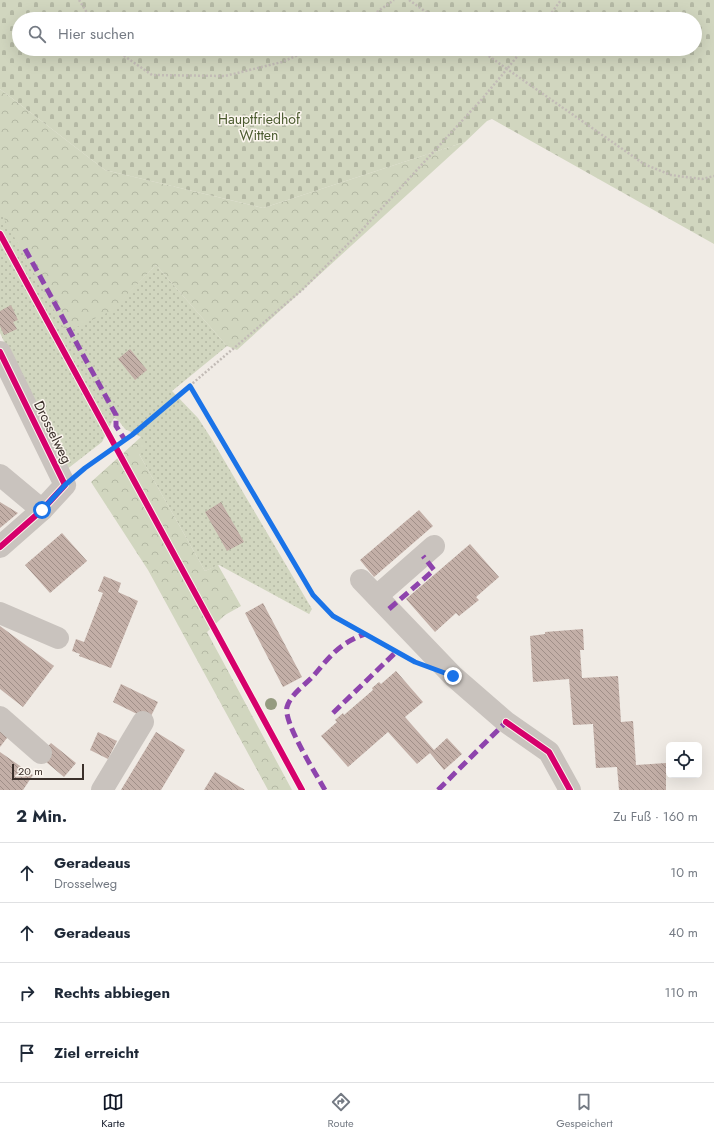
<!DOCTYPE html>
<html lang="de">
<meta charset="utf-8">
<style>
body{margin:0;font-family:Jost,sans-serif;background:#f6f6f7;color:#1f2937}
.controls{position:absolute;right:12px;bottom:12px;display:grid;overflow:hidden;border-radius:6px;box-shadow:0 4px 16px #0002}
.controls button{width:36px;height:36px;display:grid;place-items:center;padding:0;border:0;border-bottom:1px solid #e0e1e3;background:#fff;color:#1f2937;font:20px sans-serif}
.scale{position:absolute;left:12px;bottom:10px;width:72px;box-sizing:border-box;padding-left:4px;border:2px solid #3b302b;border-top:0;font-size:11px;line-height:14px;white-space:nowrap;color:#3b302b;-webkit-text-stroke:3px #fbf5ee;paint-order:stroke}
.stop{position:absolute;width:12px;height:12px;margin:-9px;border:3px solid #1a73e8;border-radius:50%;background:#fff}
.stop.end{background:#1a73e8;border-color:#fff;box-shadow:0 1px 4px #0008}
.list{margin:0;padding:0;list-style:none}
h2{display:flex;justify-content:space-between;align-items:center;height:52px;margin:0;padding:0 16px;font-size:17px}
h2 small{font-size:13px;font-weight:400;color:#747a83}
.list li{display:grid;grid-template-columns:26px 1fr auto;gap:12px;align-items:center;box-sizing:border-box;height:60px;padding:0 16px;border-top:1px solid #e0e1e3}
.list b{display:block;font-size:15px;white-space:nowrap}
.list p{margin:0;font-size:13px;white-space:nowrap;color:#747a83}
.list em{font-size:13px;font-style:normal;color:#747a83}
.icon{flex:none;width:22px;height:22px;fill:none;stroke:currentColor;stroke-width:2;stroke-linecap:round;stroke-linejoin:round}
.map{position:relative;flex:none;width:714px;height:790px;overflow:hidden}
.search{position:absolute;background:#fff;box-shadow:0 4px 16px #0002;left:12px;right:12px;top:12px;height:44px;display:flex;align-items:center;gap:10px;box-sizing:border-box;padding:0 14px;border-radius:22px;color:#747a83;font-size:15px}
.sheet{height:292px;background:#fff}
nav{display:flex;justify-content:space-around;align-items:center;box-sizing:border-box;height:56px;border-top:1px solid #e0e1e3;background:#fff;font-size:11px;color:#747a83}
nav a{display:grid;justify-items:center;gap:2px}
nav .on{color:#111827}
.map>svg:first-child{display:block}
.grass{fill:url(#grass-dots)}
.forest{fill:url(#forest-crowns)}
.cemetery{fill:url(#cemetery-stones);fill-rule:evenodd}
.building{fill:url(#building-back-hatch)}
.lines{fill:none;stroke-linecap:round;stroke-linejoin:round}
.path{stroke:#c2bbb6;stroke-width:2.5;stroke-dasharray:2 2;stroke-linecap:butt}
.minor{stroke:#c9c3be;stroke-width:22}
.quiet{stroke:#8e44ad;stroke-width:5;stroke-dasharray:10 5;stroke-linecap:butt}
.cycleway-casing{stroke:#fbf5ee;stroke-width:8}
.cycleway{stroke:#d6006c;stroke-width:6}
.tree{fill:#959b80}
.route{stroke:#1a73e8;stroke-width:5}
.labels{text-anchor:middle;stroke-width:3;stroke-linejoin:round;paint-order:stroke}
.park-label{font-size:14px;fill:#4a5a2e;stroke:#fbf5ee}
.street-label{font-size:14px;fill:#3b302b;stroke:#fbf5ee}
</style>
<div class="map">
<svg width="714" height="790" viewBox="0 0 714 790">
<defs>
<pattern id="grass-dots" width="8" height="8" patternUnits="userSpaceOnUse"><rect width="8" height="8" fill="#d1d6bf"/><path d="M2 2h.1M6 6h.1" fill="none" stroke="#b4b8a4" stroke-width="1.8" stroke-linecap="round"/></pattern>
<pattern id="forest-crowns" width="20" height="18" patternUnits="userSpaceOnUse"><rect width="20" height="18" fill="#d1d6bf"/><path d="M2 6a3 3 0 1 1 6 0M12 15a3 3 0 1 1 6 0" fill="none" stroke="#b4b8a4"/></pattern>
<pattern id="cemetery-stones" width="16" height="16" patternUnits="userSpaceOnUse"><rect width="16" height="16" fill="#d1d6bf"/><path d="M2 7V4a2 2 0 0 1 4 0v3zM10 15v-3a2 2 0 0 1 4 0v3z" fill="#b4b8a4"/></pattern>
<pattern id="building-back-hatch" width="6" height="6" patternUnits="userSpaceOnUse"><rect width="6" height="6" fill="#c3afa7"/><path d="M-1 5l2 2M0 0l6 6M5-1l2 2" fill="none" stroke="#a08f88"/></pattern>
</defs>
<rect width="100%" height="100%" fill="#f0ebe5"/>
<!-- grass -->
<path class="grass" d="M 0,135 L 111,310 L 156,265 L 227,346 L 172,391 L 198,418 L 211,438 L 312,609 L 309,614 L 219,565 L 205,571 L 139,454 L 141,437 L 125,429 L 118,420 L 114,418 L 102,442 L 66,470 L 0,333 Z"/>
<!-- forest -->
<g class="forest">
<path d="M 0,89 L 105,170 L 263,208 L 465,142 L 237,350 L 227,346 L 156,265 L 111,311 L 66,332 L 0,211 Z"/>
<path d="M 141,437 L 146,449 L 139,454 L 205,571 L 218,565 L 241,606 L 225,615 L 207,632 L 292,790 L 268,790 L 148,570 L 91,482 Z"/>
</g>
<!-- cemetery -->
<path class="cemetery" d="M 0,0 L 714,0 L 714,244 L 492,119 L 487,121 L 465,142 L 263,208 L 105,170 L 0,89 ZM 19,19 L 695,19 L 695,49 L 19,49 Z"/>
<!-- building -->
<g class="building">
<path d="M 11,305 L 18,320 L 13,322 L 17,329 L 4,335 L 0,326 L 0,311 Z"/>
<path d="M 130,349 L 147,370 L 135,380 L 118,359 Z"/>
<path d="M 0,502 L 18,513 L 0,528 Z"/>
<path d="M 221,502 L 244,542 L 227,551 L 205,512 Z"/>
<path d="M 419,510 L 433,526 L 374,577 L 360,560 Z"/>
<path d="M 62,533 L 87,561 L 50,593 L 25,565 Z"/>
<path d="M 470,544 L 499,577 L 476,597 L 479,600 L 459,616 L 456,613 L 435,632 L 406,599 Z"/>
<path d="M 104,576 L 121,583 L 118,592 L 138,601 L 111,668 L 79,656 L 80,654 L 72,651 L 76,639 L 84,642 L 103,593 L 98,591 Z"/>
<path d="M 263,603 L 302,677 L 283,687 L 245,613 Z"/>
<path d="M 0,626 L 54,666 L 23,707 L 0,689 Z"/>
<path d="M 583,629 L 584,650 L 580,650 L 582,678 L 618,676 L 621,722 L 633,721 L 636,765 L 666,763 L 666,790 L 619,790 L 617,767 L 596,768 L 593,724 L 573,725 L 569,679 L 533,682 L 530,636 L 545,634 L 545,632 Z"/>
<path d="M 396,671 L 423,702 L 405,717 L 434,750 L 447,738 L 462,754 L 444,770 L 430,753 L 417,764 L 388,732 L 348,767 L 321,736 L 337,722 L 335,720 L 343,713 L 344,715 L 373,690 L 372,688 L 379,682 L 381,684 Z"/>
<path d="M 121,684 L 158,702 L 149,720 L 113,702 Z"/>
<path d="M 0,726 L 10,734 L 0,747 Z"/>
<path d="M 98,732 L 117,741 L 108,759 L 90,750 Z"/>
<path d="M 156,732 L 185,750 L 161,790 L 121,790 Z"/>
<path d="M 51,743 L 76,763 L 64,777 L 39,756 Z"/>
<path d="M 0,752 L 33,775 L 23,790 L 0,790 Z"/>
<path d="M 215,772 L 245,790 L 204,790 Z"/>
</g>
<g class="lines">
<!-- path -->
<g class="path">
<path d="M 79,0 L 91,19"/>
<path d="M 409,0 L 436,19"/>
<path d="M 367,19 L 394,0"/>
<path d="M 547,19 L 561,0"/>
<path d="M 114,49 L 152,75 L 225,76 L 282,62 L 312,49"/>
<path d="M 479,49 L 507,69 L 523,49"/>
<path d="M 190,386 L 313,595 L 333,616 L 396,652"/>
<path d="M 83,470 L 132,435 L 302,290 L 360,232 L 482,99 L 507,69 L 644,164 L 671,175 L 702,179 L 714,176"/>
</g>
<!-- minor -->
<g class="minor">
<path d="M 0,352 L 65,485 L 42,510 L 0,547"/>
<path d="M 0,475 L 42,510"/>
<path d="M 361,580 L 453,676 L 506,722 L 549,752 L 570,790"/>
<path d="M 377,596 L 434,546"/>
<path d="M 0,613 L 58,638"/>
<path d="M 0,717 L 41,753"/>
<path d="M 102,790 L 143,722"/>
</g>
<!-- quiet -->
<g class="quiet">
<path d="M 25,249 L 116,415 L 116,426 L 125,440"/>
<path d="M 389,609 L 434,570 L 423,556"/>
<path d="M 333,713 L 396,652"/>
<path d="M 325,790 C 316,774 283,722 287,707 C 291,693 307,684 315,674 C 332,654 339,644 365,634"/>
<path d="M 438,790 L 506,722"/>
</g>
<defs>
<g id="cycleway">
<path d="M 0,234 L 302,790"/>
<path d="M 0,352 L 65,485 L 42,510 L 0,547"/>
<path d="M 506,722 L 549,752 L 570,790"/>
</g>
</defs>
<!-- cycleway casing -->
<use href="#cycleway" class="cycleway-casing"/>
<!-- cycleway -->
<use href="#cycleway" class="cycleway"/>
</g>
<!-- trees -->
<circle class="tree" cx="271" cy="704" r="6"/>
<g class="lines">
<!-- route -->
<path class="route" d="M 42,510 L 65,485 L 85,468 L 132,435 L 190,386 L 313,595 L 333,616 L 415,662 L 453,676"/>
</g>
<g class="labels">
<!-- park labels -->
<g class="park-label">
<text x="259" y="124">Hauptfriedhof<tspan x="259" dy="16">Witten</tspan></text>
</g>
<!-- street labels -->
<g class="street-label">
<text transform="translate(53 432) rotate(64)" y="5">Drosselweg</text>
</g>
</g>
</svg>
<div class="controls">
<button><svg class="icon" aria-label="locate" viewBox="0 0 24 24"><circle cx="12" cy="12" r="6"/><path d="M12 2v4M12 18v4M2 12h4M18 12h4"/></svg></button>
</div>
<div class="scale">20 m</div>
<div class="stop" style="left:42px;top:510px"></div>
<div class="stop end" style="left:453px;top:676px"></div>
<div class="search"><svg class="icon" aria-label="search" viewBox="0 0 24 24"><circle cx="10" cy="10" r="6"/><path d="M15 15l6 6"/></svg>Hier suchen</div>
</div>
<section class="sheet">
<h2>2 Min.<small>Zu Fuß · 160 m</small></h2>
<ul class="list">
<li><svg class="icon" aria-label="ahead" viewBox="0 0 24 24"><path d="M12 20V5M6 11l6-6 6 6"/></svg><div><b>Geradeaus</b><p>Drosselweg</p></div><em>10 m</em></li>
<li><svg class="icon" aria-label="ahead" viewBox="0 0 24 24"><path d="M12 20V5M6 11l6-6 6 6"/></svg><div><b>Geradeaus</b></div><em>40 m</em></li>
<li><svg class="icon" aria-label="right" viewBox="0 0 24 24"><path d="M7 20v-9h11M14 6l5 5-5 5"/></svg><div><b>Rechts abbiegen</b></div><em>110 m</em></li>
<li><svg class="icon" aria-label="arrive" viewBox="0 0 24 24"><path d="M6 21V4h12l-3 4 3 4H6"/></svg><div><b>Ziel erreicht</b></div></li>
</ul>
</section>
<nav>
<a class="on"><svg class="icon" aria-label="map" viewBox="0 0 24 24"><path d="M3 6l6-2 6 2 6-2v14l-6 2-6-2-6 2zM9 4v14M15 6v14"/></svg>Karte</a>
<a><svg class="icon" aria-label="directions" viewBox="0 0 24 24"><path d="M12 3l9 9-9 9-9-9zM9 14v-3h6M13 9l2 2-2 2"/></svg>Route</a>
<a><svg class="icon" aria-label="saved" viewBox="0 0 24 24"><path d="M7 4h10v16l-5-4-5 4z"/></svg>Gespeichert</a>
</nav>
